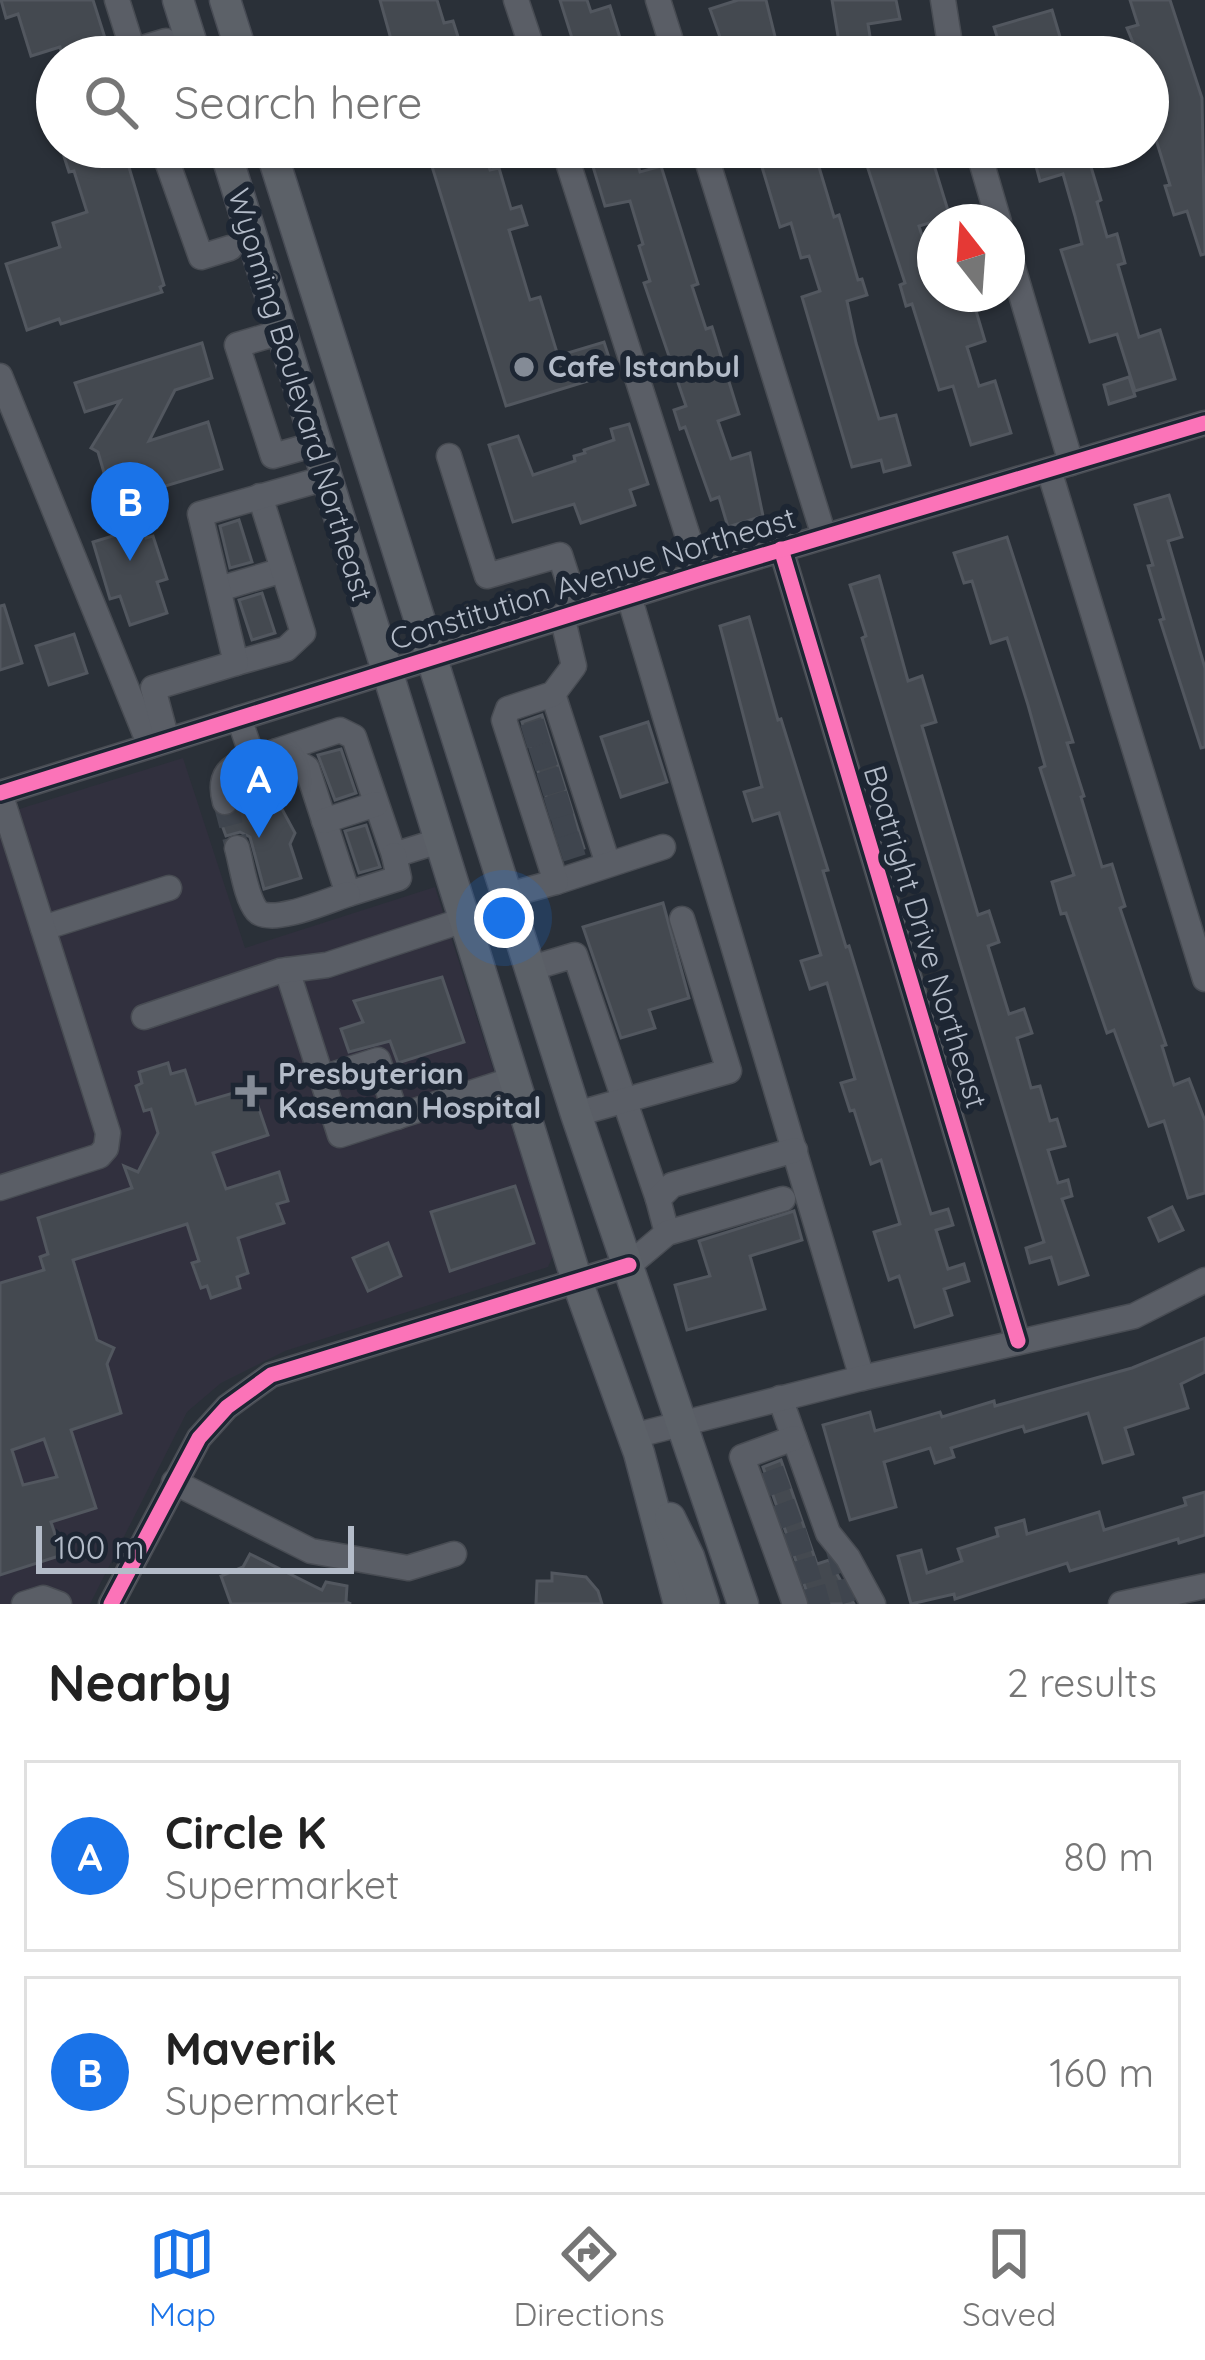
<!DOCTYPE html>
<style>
body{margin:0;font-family:Quicksand,sans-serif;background:#f2f2f2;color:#222}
.compass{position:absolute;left:917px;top:204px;width:108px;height:108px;border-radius:50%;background:#fff;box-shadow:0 3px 9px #0004;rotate:343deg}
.scale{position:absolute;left:36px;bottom:30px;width:318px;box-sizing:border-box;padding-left:12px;border:6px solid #b4bcc9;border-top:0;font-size:33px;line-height:42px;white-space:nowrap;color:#b4bcc9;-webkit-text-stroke:9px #1d2633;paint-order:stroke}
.you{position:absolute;left:504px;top:918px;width:42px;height:42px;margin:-30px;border:9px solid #fff;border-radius:50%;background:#1a73e8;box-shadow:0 0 0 18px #1a73e833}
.badge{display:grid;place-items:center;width:78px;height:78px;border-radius:50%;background:#1a73e8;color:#fff;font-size:39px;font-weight:700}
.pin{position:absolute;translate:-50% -99px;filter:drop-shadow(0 3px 6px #0008)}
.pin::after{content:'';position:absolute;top:63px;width:42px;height:36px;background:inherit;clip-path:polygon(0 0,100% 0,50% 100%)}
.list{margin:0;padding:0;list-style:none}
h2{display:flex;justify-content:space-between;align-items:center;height:156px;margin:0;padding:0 48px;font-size:51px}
h2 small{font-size:39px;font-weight:400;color:#767676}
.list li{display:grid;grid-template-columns:78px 1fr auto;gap:36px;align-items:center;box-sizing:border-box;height:192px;margin:0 24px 24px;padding:0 24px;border:3px solid #e0e0e0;border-radius:0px}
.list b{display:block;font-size:45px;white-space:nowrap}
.list p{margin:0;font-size:39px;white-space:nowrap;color:#767676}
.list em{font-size:39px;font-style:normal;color:#767676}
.icon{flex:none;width:66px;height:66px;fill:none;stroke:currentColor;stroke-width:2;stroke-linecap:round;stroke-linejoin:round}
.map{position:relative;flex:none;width:1205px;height:1604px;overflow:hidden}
.search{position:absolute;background:#fff;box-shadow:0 3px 9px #0004;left:36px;right:36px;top:36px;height:132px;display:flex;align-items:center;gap:30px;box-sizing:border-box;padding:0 42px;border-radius:66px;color:#767676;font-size:45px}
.sheet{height:588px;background:#fff}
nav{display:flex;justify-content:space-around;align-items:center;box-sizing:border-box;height:168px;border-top:3px solid #e0e0e0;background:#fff;font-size:33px;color:#767676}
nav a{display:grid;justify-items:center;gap:6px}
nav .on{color:#1a73e8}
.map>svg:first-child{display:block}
.medical{fill:#31303e}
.building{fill:#444950;stroke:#52575f;stroke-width:3;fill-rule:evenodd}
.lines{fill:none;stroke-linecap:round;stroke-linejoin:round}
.minor-tunnel{stroke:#3f454e;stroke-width:24;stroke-dasharray:24 12;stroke-linecap:butt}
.minor-casing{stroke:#484c53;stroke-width:27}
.major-casing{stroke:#484c55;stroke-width:33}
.minor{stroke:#5a5e66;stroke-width:24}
.major{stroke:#5c6168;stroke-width:30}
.cycleway-casing{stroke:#1d2633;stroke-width:22}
.cycleway{stroke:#fb73b8;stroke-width:15}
.poi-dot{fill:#848b96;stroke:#1d2633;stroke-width:4.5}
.labels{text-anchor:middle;stroke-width:12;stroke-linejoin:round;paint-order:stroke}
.poi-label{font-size:30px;font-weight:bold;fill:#b4bcc9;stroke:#1d2633;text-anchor:start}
.street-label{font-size:30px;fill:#b4bcc9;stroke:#1d2633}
</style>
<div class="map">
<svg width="1205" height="1604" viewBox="0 0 1205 1604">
<rect width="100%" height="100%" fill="#2a3038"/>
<!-- medical -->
<path class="medical" d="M 183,758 L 245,948 L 435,887 L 553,1256 L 548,1267 L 285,1351 L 221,1383 L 187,1412 L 90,1604 L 0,1604 L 0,815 Z"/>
<!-- building -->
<g class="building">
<path d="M 1,0 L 93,0 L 111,57 L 63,57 L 60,47 L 31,56 L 18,14 L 6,18 Z"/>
<path d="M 380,0 L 437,0 L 444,23 L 453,21 L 460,43 L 451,45 L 455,57 L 396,57 Z"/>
<path d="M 560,0 L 587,0 L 591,12 L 610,6 L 626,57 L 578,57 Z"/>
<path d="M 738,0 L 766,0 L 780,57 L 727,57 L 710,9 Z"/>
<path d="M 832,0 L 896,0 L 900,19 L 868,24 L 872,49 L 841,54 Z"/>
<path d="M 1130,0 L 1170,0 L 1202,98 L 1205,254 L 1201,255 L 1187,211 L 1174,215 L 1165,186 L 1170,185 L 1154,133 L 1162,131 L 1148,85 L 1148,57 L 1139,57 L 1127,28 L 1138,25 Z"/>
<path d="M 1052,10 L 1066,57 L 1030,57 L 1026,44 L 1002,52 L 994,27 Z"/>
<path d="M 61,147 L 123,147 L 164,285 L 160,287 L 162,292 L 61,324 L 59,319 L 27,330 L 6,264 L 60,247 L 53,223 L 87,212 L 74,171 L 69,172 Z"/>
<path d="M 426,147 L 482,147 L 490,170 L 499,168 L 511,209 L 521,206 L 527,225 L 509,230 L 530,300 L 540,297 L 558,356 L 604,342 L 614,373 L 506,406 Z"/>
<path d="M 602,147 L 633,147 L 640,172 L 661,166 L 698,284 L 692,286 L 706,329 L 712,327 L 739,414 L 718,421 L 731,459 L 750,453 L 763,516 L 728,527 L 719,497 L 711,500 L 685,427 L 680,429 L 674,410 L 686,406 L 644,283 L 650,281 L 639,246 L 643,244 L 630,201 L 605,206 L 591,160 L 604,156 Z"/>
<path d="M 756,147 L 813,147 L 834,217 L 839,215 L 858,280 L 862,279 L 867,295 L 847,301 L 856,343 L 879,419 L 896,415 L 910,465 L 884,472 L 881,460 L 852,467 L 802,297 L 820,291 L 809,256 L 801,258 L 791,223 L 780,227 Z"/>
<path d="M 861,147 L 898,147 L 902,161 L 930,152 L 950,217 L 919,226 L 929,259 L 935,258 L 935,294 L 971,294 L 985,341 L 967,347 L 979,386 L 995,381 L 1011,433 L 971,445 L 953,386 L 939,390 L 912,304 L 906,306 L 900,285 L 905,283 Z"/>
<path d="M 1031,147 L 1085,147 L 1101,200 L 1097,202 L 1107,237 L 1117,234 L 1125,263 L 1118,265 L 1139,337 L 1160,330 L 1175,379 L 1135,391 L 1117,334 L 1090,342 L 1061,250 L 1082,244 L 1075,216 L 1063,174 L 1040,181 Z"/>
<path d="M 202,343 L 212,378 L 175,390 L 149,441 L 208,422 L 222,469 L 139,494 L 131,468 L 105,476 L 98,452 L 91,448 L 120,401 L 85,412 L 75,383 Z"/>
<path d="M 1129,377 L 1135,396 L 1109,404 L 1104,385 Z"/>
<path d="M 629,424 L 648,484 L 630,490 L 635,505 L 581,523 L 574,504 L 513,522 L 489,445 L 518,436 L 533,475 L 575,461 L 574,456 L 585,453 L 584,450 L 614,440 L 611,429 Z"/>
<path d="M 1169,495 L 1182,537 L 1168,541 L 1205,668 L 1205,747 L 1201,748 L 1160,620 L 1164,619 L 1148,566 L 1153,565 L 1135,505 Z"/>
<path d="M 239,520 L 252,562 L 230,568 L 220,526 Z"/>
<path d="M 142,527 L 146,538 L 153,536 L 167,579 L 157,582 L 167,613 L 130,625 L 120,596 L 110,599 L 93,542 Z"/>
<path d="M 1007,537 L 1073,742 L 1067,743 L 1084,796 L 1081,797 L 1102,867 L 1112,864 L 1125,906 L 1120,908 L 1166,1045 L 1162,1046 L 1174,1085 L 1189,1079 L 1205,1121 L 1205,1193 L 1188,1198 L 1164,1121 L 1149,1126 L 1114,1030 L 1107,1033 L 1066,913 L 1061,914 L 1052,882 L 1074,875 L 1040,768 L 1045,766 L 1028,705 L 1007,638 L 991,643 L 972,581 L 964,583 L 954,553 Z"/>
<path d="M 879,576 L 908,681 L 922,676 L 936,722 L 922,726 L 978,915 L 989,911 L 999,942 L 988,946 L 1009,1014 L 1024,1009 L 1032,1033 L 1017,1038 L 1031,1088 L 1040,1086 L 1050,1121 L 1057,1119 L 1065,1146 L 1048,1150 L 1058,1183 L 1068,1180 L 1072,1196 L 1062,1199 L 1088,1275 L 1059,1284 L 1051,1257 L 1030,1263 L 1026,1248 L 1044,1242 L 862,638 L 866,636 L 850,585 Z"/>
<path d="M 262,593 L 275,633 L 252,640 L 239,600 Z"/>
<path d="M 4,605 L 22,663 L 0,670 L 0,606 Z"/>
<path d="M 749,617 L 778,720 L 781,719 L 828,870 L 823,871 L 846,947 L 849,946 L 931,1214 L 948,1209 L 953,1225 L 936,1230 L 948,1269 L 964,1264 L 969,1281 L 944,1289 L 952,1315 L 915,1327 L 899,1276 L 889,1280 L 874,1232 L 900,1224 L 881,1160 L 871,1164 L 854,1110 L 850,1111 L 841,1083 L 855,1079 L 827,983 L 810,989 L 801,961 L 821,955 L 779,813 L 753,821 L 744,792 L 762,787 L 720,626 Z"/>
<path d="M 74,634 L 87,673 L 49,685 L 36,646 Z"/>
<path d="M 542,715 L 584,848 L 565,855 L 522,722 Z"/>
<path d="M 648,722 L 667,782 L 621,797 L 601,737 Z"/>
<path d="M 341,749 L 356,793 L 335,800 L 318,755 Z"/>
<path d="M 260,792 L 263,802 L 276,798 L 295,833 L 290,844 L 301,878 L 264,889 L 250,837 L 240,832 L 226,836 L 219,817 L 235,815 L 241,798 Z"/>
<path d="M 366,825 L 380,867 L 359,873 L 345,831 Z"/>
<path d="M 663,903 L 689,998 L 649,1010 L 655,1028 L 621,1038 L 583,927 Z"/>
<path d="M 442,977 L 464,1042 L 398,1063 L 390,1041 L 349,1052 L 341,1029 L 363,1022 L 354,1001 Z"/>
<path d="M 168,1063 L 171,1074 L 185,1070 L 196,1104 L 240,1091 L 246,1109 L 258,1106 L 268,1135 L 213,1153 L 226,1189 L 279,1172 L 288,1201 L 277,1204 L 284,1223 L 238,1238 L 248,1273 L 237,1277 L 240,1288 L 211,1298 L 207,1286 L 201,1288 L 192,1263 L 199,1261 L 187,1224 L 73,1260 L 97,1340 L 114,1348 L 107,1364 L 121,1413 L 71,1430 L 96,1508 L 51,1522 L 62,1555 L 0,1575 L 0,1283 L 44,1270 L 40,1257 L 48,1254 L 38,1218 L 132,1188 L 124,1166 L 138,1172 L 158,1133 L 151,1109 L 144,1111 L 136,1086 L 142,1083 L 139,1072 ZM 44,1439 L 57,1477 L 23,1485 L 12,1450 Z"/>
<path d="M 515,1186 L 534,1243 L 450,1271 L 431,1212 Z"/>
<path d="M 1172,1207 L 1183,1230 L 1159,1241 L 1149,1218 Z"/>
<path d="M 794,1211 L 802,1240 L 750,1256 L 765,1309 L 687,1330 L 675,1285 L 710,1276 L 699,1241 Z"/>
<path d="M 388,1243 L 401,1276 L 368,1291 L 353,1258 Z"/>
<path d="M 1205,1338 L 1205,1372 L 1181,1384 L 1188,1408 L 1125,1428 L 1133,1454 L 1103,1463 L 1088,1413 L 1025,1432 L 1023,1426 L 951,1448 L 954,1457 L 935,1463 L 930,1448 L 884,1462 L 896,1507 L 850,1520 L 823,1425 L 870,1412 L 875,1431 L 940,1412 L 942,1417 L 994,1401 L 995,1406 L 1132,1368 Z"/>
<path d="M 781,1460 L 817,1564 L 829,1560 L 854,1604 L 811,1604 L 763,1467 Z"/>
<path d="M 1205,1492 L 1205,1535 L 1179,1543 L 1178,1539 L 1070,1571 L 1067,1563 L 955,1599 L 954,1594 L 911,1604 L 898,1556 L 921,1550 L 927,1573 L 962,1561 L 958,1549 L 998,1536 L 996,1528 L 1024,1520 L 1027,1534 L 1099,1512 L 1104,1530 L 1186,1505 L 1184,1498 Z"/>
<path d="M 250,1554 L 322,1590 L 326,1582 L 347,1586 L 346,1602 L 351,1604 L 231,1604 L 221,1576 L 243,1567 Z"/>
<path d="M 552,1573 L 586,1577 L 598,1591 L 602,1604 L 536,1604 L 537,1581 L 552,1581 Z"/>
</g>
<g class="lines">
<!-- minor-tunnel -->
<g class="minor-tunnel">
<path d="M 524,737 L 547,730"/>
<path d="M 532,760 L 554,753"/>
<path d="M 540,785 L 562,778"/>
<path d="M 225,802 L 237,848"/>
<path d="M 547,809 L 570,802"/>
<path d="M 554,831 L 576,825"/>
<path d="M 560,850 L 582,843"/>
<path d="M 765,1485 L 787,1477"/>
<path d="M 776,1518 L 798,1510"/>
<path d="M 786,1546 L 809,1539"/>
<path d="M 795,1574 L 843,1560"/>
<path d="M 805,1602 L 852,1589"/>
</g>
<defs>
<g id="minor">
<path d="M 117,0 L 135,57"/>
<path d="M 516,0 L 535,57"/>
<path d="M 658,0 L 676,57"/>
<path d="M 943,0 L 952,57"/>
<path d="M 133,51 L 166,41"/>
<path d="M 162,147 L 201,257 L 230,248"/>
<path d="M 563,147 L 700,574"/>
<path d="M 703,147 L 824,536"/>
<path d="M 977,147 L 999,222"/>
<path d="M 1007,247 L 1071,463"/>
<path d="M 281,332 L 237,345 L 273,456 L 316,444"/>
<path d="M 0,376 L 150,746"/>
<path d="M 449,456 L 487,576 L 560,555 L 578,611"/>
<path d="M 1049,470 L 1205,979"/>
<path d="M 781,549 L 1018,1341"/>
<path d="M 219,589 L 283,570"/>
<path d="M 629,596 L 862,1378"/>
<path d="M 236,663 L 286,649 L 303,633 L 260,496"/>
<path d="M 553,694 L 608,864"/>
<path d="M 239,718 L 253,759 L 340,730 L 354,737 L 394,855 L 439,841"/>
<path d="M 167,740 L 153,688 L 236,663 L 200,514 L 326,478"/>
<path d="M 277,751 L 307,768 L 348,894 L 399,878 L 394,855"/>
<path d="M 225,802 C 218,776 228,766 253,759"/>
<path d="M 324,821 L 376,804"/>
<path d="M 237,848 C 242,866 246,898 257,911 C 270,926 330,900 348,894"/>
<path d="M 556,882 L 663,847"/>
<path d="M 508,895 L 556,882 L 504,720 L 508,709 L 553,694 L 574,666 L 562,616"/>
<path d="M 43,928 L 169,888"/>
<path d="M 532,968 L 575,955 L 658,1199"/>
<path d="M 287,970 L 340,1135 L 514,1079"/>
<path d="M 144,1017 L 280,971 L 327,965 L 464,920"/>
<path d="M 322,1078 L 378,1060 L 397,1117"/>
<path d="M 576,1114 L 729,1071 L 682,919"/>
<path d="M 0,1188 L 99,1156 L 106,1148 L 108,1133 L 0,793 L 700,574 L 1205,423"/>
<path d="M 667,1233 L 658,1199 L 672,1185 L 795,1150"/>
<path d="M 780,1398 L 828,1533 L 848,1558 L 873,1604"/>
<path d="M 633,1436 L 862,1378 L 1134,1316 L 1205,1280"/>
<path d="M 794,1438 L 742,1457 L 795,1604"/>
<path d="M 174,1482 L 311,1551 L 408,1568 L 454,1554"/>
<path d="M 24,1604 L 43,1598 L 59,1604"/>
<path d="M 111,1604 L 199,1438 L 227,1407 L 271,1375 L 629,1265 L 667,1233 L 783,1199"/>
<path d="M 1121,1604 L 1205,1586"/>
</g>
<g id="major">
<path d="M 178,0 L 196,57"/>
<path d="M 225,0 L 243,57"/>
<path d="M 224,147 L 577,1281 L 639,1453 L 679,1604"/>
<path d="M 270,147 L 576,1114 L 743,1604"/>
<path d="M 670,1518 L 689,1557 L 704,1604"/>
</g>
</defs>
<!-- minor casing -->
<use href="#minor" class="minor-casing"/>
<!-- major casing -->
<use href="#major" class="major-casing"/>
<!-- minor -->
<use href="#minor" class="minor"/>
<!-- major -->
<use href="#major" class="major"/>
<defs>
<g id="cycleway">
<path d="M 781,549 L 1018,1341"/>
<path d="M 0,793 L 700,574 L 1205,423"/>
<path d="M 111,1604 L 199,1438 L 227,1407 L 271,1375 L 629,1265"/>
</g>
</defs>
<!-- cycleway casing -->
<use href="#cycleway" class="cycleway-casing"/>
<!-- cycleway -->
<use href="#cycleway" class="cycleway"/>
</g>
<!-- markers -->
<g class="poi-dot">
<circle cx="524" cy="367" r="12"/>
<path d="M245 1073h12v12h12v12h-12v12h-12v-12h-12v-12h12z"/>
</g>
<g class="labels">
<!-- poi labels -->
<g class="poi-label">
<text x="548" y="377">Cafe Istanbul</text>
<text x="278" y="1084">Presbyterian<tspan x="278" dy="34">Kaseman Hospital</tspan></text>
</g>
<!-- street labels -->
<g class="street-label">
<text transform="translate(300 395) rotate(73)" y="10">Wyoming Boulevard Northeast</text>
<text transform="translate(593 579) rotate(-17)" y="10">Constitution Avenue Northeast</text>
<text transform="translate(925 937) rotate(73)" y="10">Boatright Drive Northeast</text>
</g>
</g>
</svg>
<svg class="compass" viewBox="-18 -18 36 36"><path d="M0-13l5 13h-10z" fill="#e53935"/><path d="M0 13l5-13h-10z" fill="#767676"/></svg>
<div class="scale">100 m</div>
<div class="you"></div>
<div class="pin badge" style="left:259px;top:838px">A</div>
<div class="pin badge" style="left:130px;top:561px">B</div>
<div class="search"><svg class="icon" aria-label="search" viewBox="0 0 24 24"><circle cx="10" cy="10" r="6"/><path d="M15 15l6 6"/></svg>Search here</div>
</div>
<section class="sheet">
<h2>Nearby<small>2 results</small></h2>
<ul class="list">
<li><span class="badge">A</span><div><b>Circle K</b><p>Supermarket</p></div><em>80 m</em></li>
<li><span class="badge">B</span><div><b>Maverik</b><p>Supermarket</p></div><em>160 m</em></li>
</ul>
</section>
<nav>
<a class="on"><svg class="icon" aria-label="map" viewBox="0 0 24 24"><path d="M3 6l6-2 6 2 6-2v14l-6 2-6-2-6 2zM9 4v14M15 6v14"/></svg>Map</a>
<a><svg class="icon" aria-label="directions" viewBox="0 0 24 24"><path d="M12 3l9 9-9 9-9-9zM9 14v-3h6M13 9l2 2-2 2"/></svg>Directions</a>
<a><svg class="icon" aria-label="saved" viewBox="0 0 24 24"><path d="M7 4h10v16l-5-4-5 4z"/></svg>Saved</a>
</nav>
